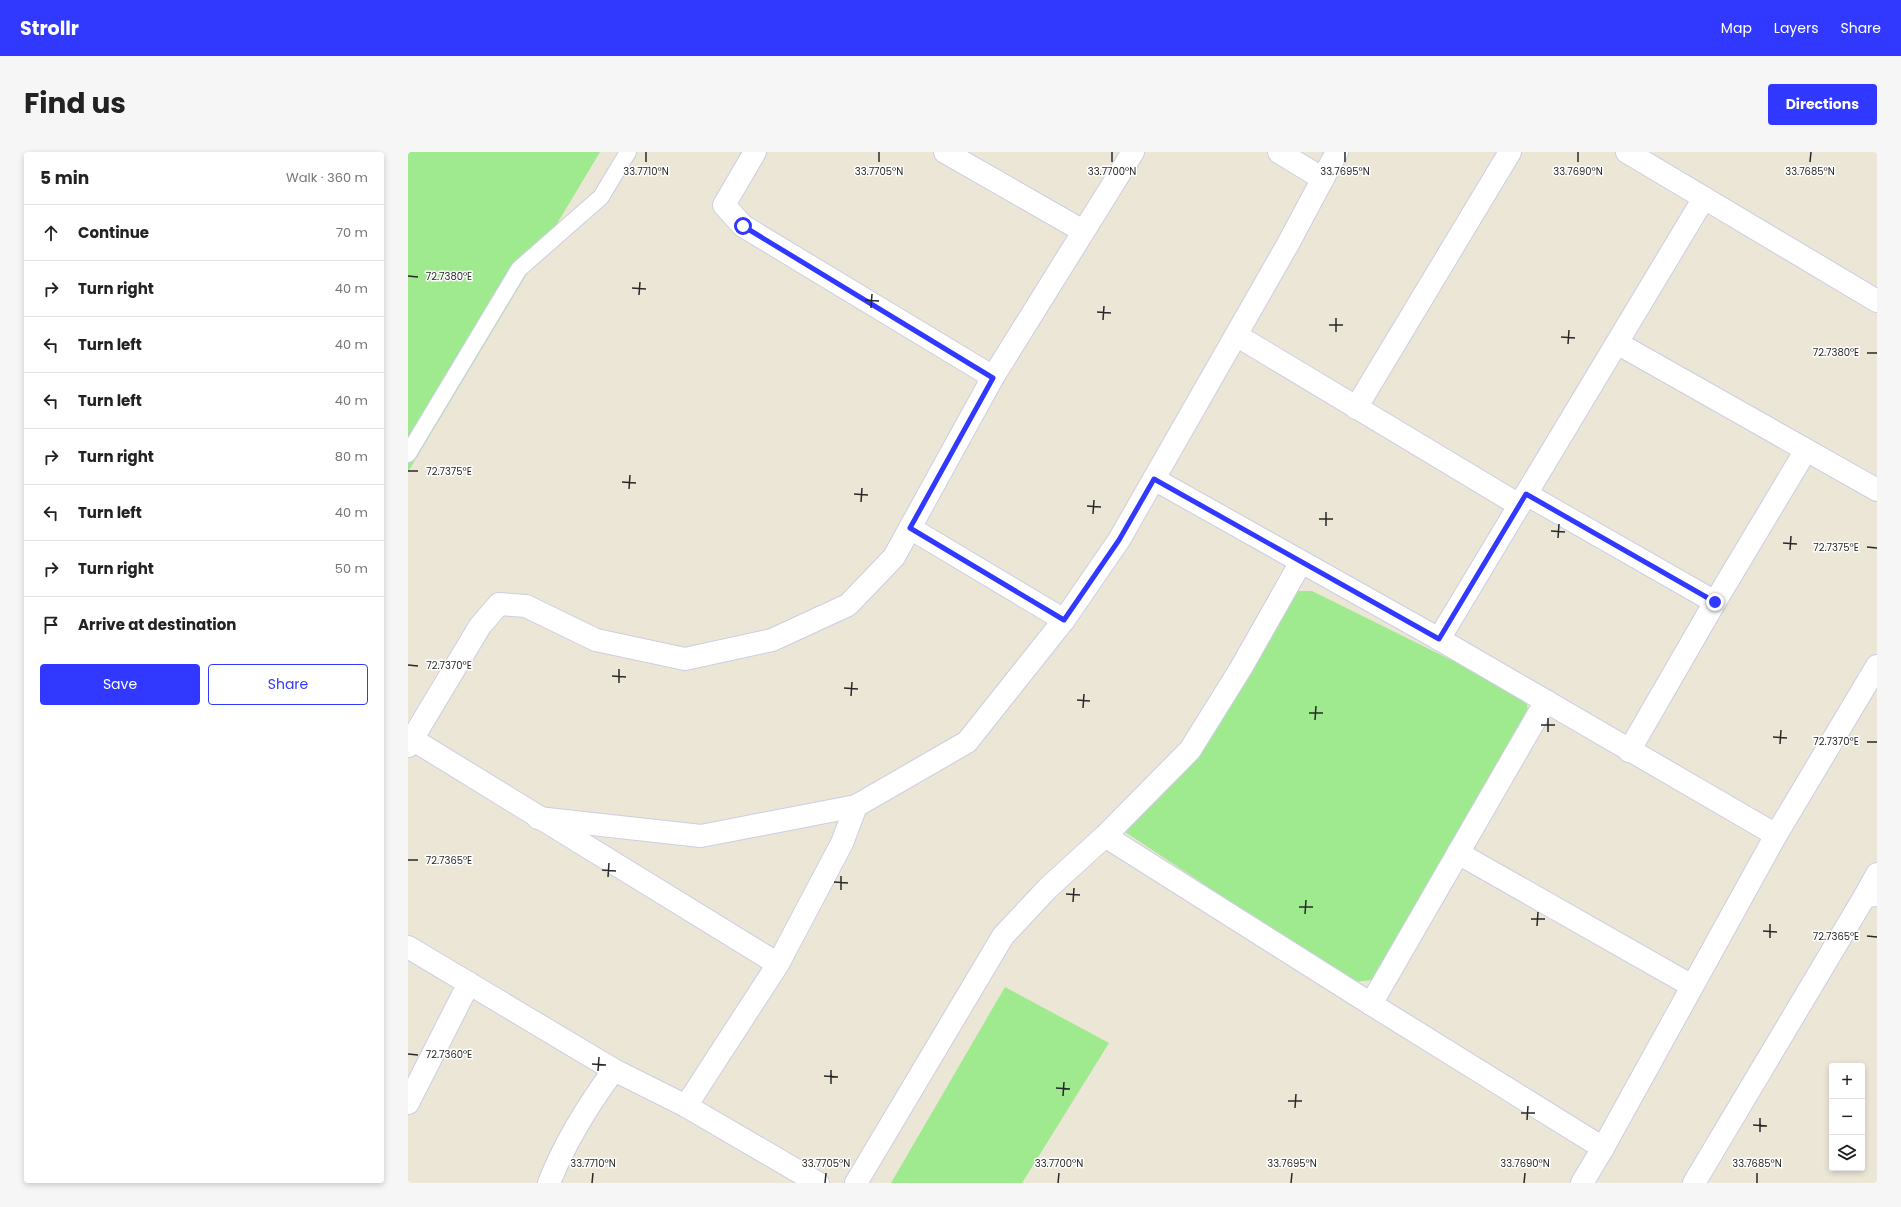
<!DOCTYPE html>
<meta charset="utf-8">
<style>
body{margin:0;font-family:Poppins,sans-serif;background:#f6f6f6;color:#222}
.controls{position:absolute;right:12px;bottom:12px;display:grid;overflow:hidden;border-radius:4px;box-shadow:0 2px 6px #0003}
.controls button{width:36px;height:36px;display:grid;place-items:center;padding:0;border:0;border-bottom:1px solid #e0e0e0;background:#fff;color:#222;font:20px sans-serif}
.stop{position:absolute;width:12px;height:12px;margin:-9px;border:3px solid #3138ff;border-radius:50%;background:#fff}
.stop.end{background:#3138ff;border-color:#fff;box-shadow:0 1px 4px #0008}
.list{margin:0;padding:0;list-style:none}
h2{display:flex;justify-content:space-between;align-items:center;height:52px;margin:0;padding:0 16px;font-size:17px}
h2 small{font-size:13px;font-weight:400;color:#767676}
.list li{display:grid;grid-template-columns:26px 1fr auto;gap:12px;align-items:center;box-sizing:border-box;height:56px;padding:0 16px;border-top:1px solid #e0e0e0}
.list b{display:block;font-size:15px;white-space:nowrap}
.list em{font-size:13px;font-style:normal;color:#767676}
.actions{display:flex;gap:8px;padding:12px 16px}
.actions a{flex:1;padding:9px 0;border:1px solid #3138ff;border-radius:4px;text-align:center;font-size:14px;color:#3138ff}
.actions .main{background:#3138ff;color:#fff}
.icon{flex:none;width:22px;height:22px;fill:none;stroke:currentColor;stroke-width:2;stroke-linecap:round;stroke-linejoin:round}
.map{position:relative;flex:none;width:1469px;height:1031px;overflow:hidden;border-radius:4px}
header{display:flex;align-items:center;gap:24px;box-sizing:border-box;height:56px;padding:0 20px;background:#3138ff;color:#fff}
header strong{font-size:19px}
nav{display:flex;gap:22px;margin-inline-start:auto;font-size:14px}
.intro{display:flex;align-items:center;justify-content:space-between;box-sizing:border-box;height:96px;padding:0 24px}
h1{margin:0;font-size:28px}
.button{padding:10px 18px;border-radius:4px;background:#3138ff;color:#fff;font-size:14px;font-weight:700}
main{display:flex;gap:24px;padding:0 24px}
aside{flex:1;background:#fff;border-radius:4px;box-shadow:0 2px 6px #0003}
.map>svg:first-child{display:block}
.green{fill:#9fe98e}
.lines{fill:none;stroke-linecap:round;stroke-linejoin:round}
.lane-casing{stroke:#cdcde3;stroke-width:18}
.street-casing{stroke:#cdcde3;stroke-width:24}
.secondary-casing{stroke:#cdcde3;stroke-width:24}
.lane{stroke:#fff;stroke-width:16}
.street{stroke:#fff;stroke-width:22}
.secondary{stroke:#fff;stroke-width:22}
.route{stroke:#3138ff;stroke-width:5}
.ticks{fill:none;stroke:#282828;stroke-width:1.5}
.ticks-label{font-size:10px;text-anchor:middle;fill:#282828;stroke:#fff;stroke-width:3;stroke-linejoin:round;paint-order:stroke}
</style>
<header>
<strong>Strollr</strong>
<nav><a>Map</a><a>Layers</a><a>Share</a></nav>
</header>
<div class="intro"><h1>Find us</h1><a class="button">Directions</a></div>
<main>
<aside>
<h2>5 min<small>Walk · 360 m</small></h2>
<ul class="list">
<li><svg class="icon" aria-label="ahead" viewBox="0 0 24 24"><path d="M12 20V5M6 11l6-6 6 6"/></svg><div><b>Continue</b></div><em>70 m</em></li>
<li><svg class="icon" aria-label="right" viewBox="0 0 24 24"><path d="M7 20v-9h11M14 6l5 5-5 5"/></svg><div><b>Turn right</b></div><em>40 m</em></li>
<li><svg class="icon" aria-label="left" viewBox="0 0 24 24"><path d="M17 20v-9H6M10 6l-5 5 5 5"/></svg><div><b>Turn left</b></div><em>40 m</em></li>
<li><svg class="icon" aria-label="left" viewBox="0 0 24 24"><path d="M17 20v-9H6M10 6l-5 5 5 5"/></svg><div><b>Turn left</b></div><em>40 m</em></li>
<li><svg class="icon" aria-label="right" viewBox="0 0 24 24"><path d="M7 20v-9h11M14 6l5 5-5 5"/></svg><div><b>Turn right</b></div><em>80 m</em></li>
<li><svg class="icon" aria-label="left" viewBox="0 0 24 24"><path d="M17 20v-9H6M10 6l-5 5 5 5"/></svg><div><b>Turn left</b></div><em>40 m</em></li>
<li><svg class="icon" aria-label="right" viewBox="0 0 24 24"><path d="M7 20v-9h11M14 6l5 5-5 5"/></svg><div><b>Turn right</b></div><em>50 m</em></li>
<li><svg class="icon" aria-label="arrive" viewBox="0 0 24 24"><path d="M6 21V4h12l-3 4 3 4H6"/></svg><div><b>Arrive at destination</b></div></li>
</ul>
<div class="actions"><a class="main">Save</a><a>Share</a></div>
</aside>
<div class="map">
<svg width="1469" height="1031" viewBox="0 0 1469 1031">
<rect width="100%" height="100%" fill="#ece6d7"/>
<!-- green -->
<g class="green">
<path d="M 0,0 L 192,0 L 0,320 Z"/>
<path d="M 889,439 L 904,439 L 1118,545 L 1121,566 L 966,828 L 944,830 L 717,680 L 791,602 Z"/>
<path d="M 597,835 L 701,891 L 614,1031 L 483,1031 Z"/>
</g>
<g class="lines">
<defs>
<path id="lane" d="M 0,302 L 111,117 L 193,45 L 220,0"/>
<g id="street">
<path d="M 347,0 L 316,53 L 335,74 L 585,225"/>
<path d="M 537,0 L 675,79"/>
<path d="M 871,0 L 915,27"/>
<path d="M 1219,0 L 1469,149"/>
<path d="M 828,183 L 1111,353"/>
<path d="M 1209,191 L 1469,338"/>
<path d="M 948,256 L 1102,0"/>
<path d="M 746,327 L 1031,487 L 1368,683"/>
<path d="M 1118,342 L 1307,450"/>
<path d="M 502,376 L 656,468"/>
<path d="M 1031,487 L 1296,46"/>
<path d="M 4,587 L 370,812"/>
<path d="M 0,594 L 72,474 L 91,452 L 118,454 L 188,488 L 277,507 L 364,488 L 440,453 L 486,405 L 585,225 L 725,0"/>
<path d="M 1221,599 L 1307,450 L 1398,298"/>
<path d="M 697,684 L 963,852 L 1195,996"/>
<path d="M 1050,701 L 1284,834"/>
<path d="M 1457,744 L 1469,722"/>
<path d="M 0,795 L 206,918 C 180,953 157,990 141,1031"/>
<path d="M 963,852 L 1138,549"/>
<path d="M 206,918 L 278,954 L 410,1031"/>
<path d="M 0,951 L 61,831"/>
<path d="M 278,954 L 370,812 L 434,691 L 448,654"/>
<path d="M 448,1031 L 595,784 L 640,736 L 697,684 L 782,598 L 833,516 L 893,410"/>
<path d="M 1174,1031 L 1195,996 L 1368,683 L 1469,514"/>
<path d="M 1286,1031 L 1457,744 L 1469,743"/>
</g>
<path id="secondary" d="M 130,666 L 293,684 L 448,654 L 559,590 L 656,468 L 711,388 L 880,92 L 929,0"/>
</defs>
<!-- lane casing -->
<use href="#lane" class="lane-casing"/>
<!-- street casing -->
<use href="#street" class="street-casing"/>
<!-- secondary casing -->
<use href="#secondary" class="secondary-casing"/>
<!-- lane -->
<use href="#lane" class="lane"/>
<!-- street -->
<use href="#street" class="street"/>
<!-- secondary -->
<use href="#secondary" class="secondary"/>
</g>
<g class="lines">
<!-- route -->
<path class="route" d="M 335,74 L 585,226 L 502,376 L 656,468 L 711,388 L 746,327 L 1031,487 L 1118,342 L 1307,450"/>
</g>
<!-- ticks -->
<path class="ticks" d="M 238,10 L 238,0M 471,10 L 471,0M 704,10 L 704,0M 937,10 L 937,0M 1170,10 L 1170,0M 1402,10 L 1403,0M 0,124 L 10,125M 224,136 L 238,137M 231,143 L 232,130M 457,148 L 471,149M 463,156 L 464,142M 689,160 L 703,161M 695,168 L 696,154M 921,173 L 935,173M 928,180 L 928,166M 1153,185 L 1167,186M 1160,192 L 1161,178M 1459,201 L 1469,201M 0,319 L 10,319M 214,330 L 228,331M 221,337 L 222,323M 446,342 L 460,343M 453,350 L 454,336M 679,354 L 693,355M 685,362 L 686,348M 911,367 L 925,367M 918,374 L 918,360M 1143,379 L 1157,380M 1150,386 L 1151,372M 1375,391 L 1389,392M 1459,395 L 1469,396M 1382,398 L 1383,384M 0,513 L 10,514M 204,524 L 218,525M 211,531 L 211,517M 436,536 L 450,537M 443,544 L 444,530M 669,548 L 682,549M 675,556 L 676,542M 901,561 L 915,561M 907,568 L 908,554M 1133,573 L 1147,573M 1140,580 L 1140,566M 1365,585 L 1379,586M 1459,590 L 1469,590M 1372,592 L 1373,578M 0,708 L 10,708M 194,718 L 208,719M 200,725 L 201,711M 426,730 L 440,731M 433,738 L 433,724M 658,742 L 672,743M 665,750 L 666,736M 891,755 L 905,755M 897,762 L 898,748M 1123,767 L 1137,767M 1129,774 L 1130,760M 1355,779 L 1369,780M 1459,784 L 1469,785M 1362,786 L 1362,772M 0,902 L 10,903M 184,912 L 198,913M 190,919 L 191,905M 416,924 L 430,925M 423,932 L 423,918M 648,936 L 662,937M 655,944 L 656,930M 880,949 L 894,949M 887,956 L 888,942M 1113,961 L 1127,961M 1119,968 L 1120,954M 1345,973 L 1359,974M 1352,980 L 1352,966M 184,1031 L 185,1021M 417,1031 L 418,1021M 650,1031 L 651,1021M 883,1031 L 884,1021M 1116,1031 L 1117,1021M 1349,1031 L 1349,1021"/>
<g class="ticks-label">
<text x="238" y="23">33.7710°N</text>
<text x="471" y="23">33.7705°N</text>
<text x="704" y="23">33.7700°N</text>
<text x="937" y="23">33.7695°N</text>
<text x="1170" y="23">33.7690°N</text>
<text x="1402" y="23">33.7685°N</text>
<text x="41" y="128">72.7380°E</text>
<text x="1428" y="204">72.7380°E</text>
<text x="41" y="323">72.7375°E</text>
<text x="1428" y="399">72.7375°E</text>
<text x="41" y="517">72.7370°E</text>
<text x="1428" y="593">72.7370°E</text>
<text x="41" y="712">72.7365°E</text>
<text x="1428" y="788">72.7365°E</text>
<text x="41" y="906">72.7360°E</text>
<text x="185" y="1015">33.7710°N</text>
<text x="418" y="1015">33.7705°N</text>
<text x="651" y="1015">33.7700°N</text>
<text x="884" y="1015">33.7695°N</text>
<text x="1117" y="1015">33.7690°N</text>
<text x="1349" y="1015">33.7685°N</text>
</g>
</svg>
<div class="controls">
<button>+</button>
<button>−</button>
<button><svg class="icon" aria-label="layers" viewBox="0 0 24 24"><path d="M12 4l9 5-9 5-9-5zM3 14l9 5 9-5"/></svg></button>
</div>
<div class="stop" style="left:335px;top:74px"></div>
<div class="stop end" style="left:1307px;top:450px"></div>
</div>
</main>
